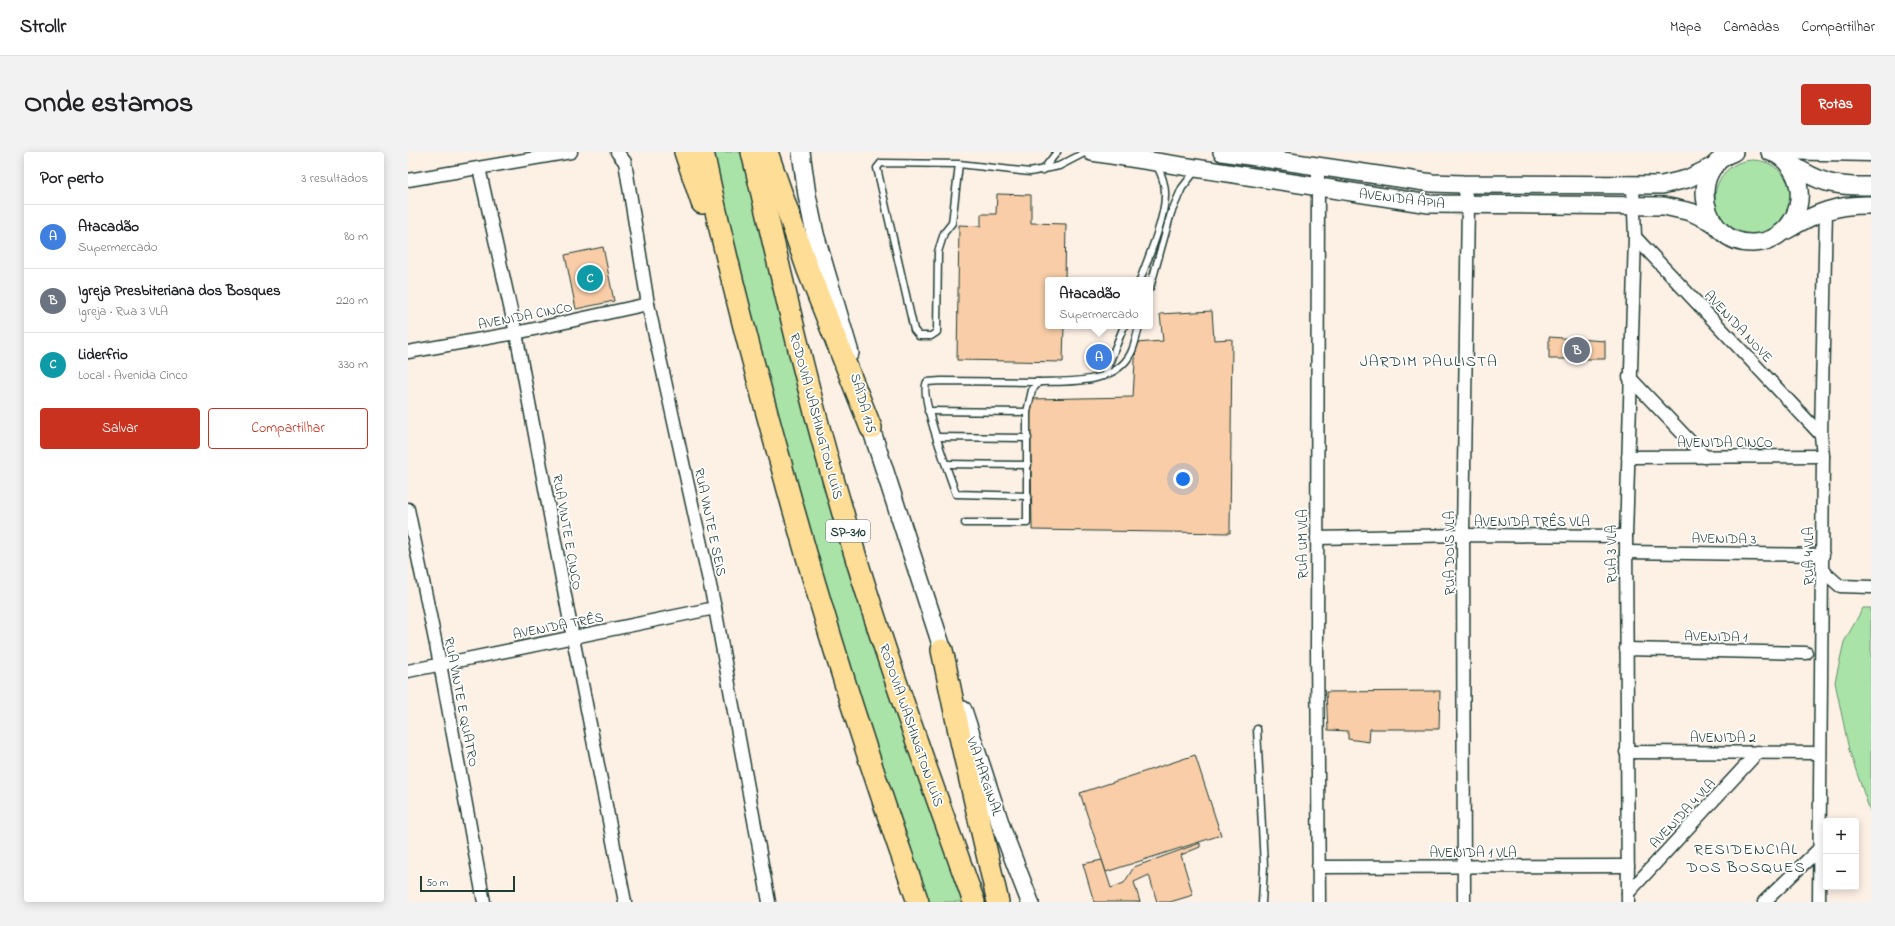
<!DOCTYPE html>
<html lang="pt">
<meta charset="utf-8">
<style>
body{margin:0;font-family:"Indie Flower",sans-serif;background:#f2f2f2;color:#202124}
.controls{position:absolute;right:12px;bottom:12px;display:grid;overflow:hidden;border-radius:4px;box-shadow:0 2px 10px #0003}
.controls button{width:36px;height:36px;display:grid;place-items:center;padding:0;border:0;border-bottom:1px solid #e0e0e0;background:#fff;color:#202124;font:20px sans-serif}
.scale{position:absolute;left:12px;bottom:10px;width:95px;box-sizing:border-box;padding-left:4px;border:2px solid #1f3d34;border-top:0;font-size:11px;line-height:14px;white-space:nowrap;color:#1f3d34;-webkit-text-stroke:3px #fff;paint-order:stroke}
.you{position:absolute;left:775px;top:327px;width:14px;height:14px;margin:-10px;border:3px solid #fff;border-radius:50%;background:#1a73e8;box-shadow:0 0 0 6px #1a73e833}
.badge{display:grid;place-items:center;width:26px;height:26px;border-radius:50%;background:#c8321e;color:#fff;font-size:13px;font-weight:700}
.pin{position:absolute;translate:-50% -50%;border:2px solid #fff;box-shadow:0 1px 4px #0006}
.popup{position:absolute;left:637px;top:125px;width:108px;height:52px;box-sizing:border-box;display:grid;place-content:center;border-radius:4px;background:#fff;filter:drop-shadow(0 1px 3px #0005);font-size:13px;white-space:nowrap;color:#757577}
.popup b{font-size:15px;color:#202124}
.popup::after{content:'';position:absolute;left:50%;top:100%;margin-left:-8px;border:8px solid transparent;border-top-color:#fff}
.list{margin:0;padding:0;list-style:none}
h2{display:flex;justify-content:space-between;align-items:center;height:52px;margin:0;padding:0 16px;font-size:17px}
h2 small{font-size:13px;font-weight:400;color:#757577}
.list li{display:grid;grid-template-columns:26px 1fr auto;gap:12px;align-items:center;box-sizing:border-box;height:64px;padding:0 16px;border-top:1px solid #e0e0e0}
.list b{display:block;font-size:15px;white-space:nowrap}
.list p{margin:0;font-size:13px;white-space:nowrap;color:#757577}
.list em{font-size:13px;font-style:normal;color:#757577}
.actions{display:flex;gap:8px;padding:12px 16px}
.actions a{flex:1;padding:9px 0;border:1px solid #c8321e;border-radius:4px;text-align:center;font-size:14px;color:#c8321e}
.actions .main{background:#c8321e;color:#fff}
.map{position:relative;flex:none;width:1463px;height:750px;overflow:hidden;border-radius:4px}
header{display:flex;align-items:center;gap:24px;box-sizing:border-box;height:56px;padding:0 20px;background:#fff;border-bottom:1px solid #e0e0e0}
header strong{font-size:19px}
nav{display:flex;gap:22px;margin-inline-start:auto;font-size:14px}
.intro{display:flex;align-items:center;justify-content:space-between;box-sizing:border-box;height:96px;padding:0 24px}
h1{margin:0;font-size:28px}
.button{padding:10px 18px;border-radius:4px;background:#c8321e;color:#fff;font-size:14px;font-weight:700}
main{display:flex;gap:24px;padding:0 24px}
aside{flex:1;background:#fff;border-radius:4px;box-shadow:0 2px 10px #0003}
.map>svg:first-child{display:block}
.green{fill:#aae3a7;stroke:#64906e}
.building{fill:#f8cda7;stroke:#1f3d34}
.lines{fill:none;stroke-linecap:round;stroke-linejoin:round}
.lane-casing{stroke:#1f3d34;stroke-width:9}
.street-casing{stroke:#1f3d34;stroke-width:15}
.secondary-casing{stroke:#1f3d34;stroke-width:20}
.highway-casing{stroke:#1f3d34;stroke-width:24}
.lane{stroke:#fff;stroke-width:6}
.street{stroke:#fff;stroke-width:12}
.secondary{stroke:#fff;stroke-width:17}
.highway{stroke:#fedd96;stroke-width:21}
.labels{text-anchor:middle;stroke-width:3.5;stroke-linejoin:round;paint-order:stroke}
.shield{fill:#fff;stroke:#627771;stroke-width:1}
.shield-label{font-size:13px;font-weight:bold;fill:#1f3d34}
.street-label{font-size:14px;fill:#1f3d34;stroke:#fff}
.quarter-label{font-size:16px;letter-spacing:1px;fill:#1f3d34;stroke:#fff}
</style>
<header>
<strong>Strollr</strong>
<nav><a>Mapa</a><a>Camadas</a><a>Compartilhar</a></nav>
</header>
<div class="intro"><h1>Onde estamos</h1><a class="button">Rotas</a></div>
<main>
<aside>
<h2>Por perto<small>3 resultados</small></h2>
<ul class="list">
<li><span class="badge" style="background:#3f7fe0">A</span><div><b>Atacadão</b><p>Supermercado</p></div><em>80 m</em></li>
<li><span class="badge" style="background:#6b7280">B</span><div><b>Igreja Presbiteriana dos Bosques</b><p>Igreja · Rua 3 VLA</p></div><em>220 m</em></li>
<li><span class="badge" style="background:#0f9aa8">C</span><div><b>Liderfrio</b><p>Local · Avenida Cinco</p></div><em>330 m</em></li>
</ul>
<div class="actions"><a class="main">Salvar</a><a>Compartilhar</a></div>
</aside>
<div class="map">
<svg width="1463" height="750" viewBox="0 0 1463 750">
<rect width="100%" height="100%" fill="#fdf0e5"/>
<filter id="ink" filterUnits="userSpaceOnUse"><feTurbulence type="fractalNoise" baseFrequency=".025" numOctaves="2"/><feDisplacementMap in="SourceGraphic" scale="8" xChannelSelector="R" yChannelSelector="G"/><feConvolveMatrix kernelMatrix="1 2 1 2 8 2 1 2 1" color-interpolation-filters="sRGB"/></filter>
<g filter="url(#ink)">
<!-- green -->
<g class="green">
<path d="M 302,0 L 334,0 L 557,750 L 518,750 L 477,631 L 374,290 Z"/>
<circle cx="1345" cy="46" r="38"/>
<path d="M 1455,456 L 1463,456 L 1463,662 L 1441,598 L 1427,530 L 1436,490 Z"/>
</g>
<!-- building -->
<g class="building">
<path d="M 589,42 L 623,43 L 623,71 L 658,72 L 657,128 L 640,128 L 640,174 L 656,174 L 655,210 L 549,208 L 551,73 L 573,74 L 573,62 L 588,62 Z"/>
<path d="M 195,95 L 206,149 L 168,157 L 157,103 Z"/>
<path d="M 804,159 L 806,188 L 824,187 L 822,381 L 624,378 L 622,247 L 725,245 L 728,191 L 755,189 L 752,162 Z"/>
<path d="M 1141,185 L 1197,189 L 1197,207 L 1141,207 Z"/>
<path d="M 1032,539 L 1031,577 L 962,577 L 961,590 L 940,587 L 940,579 L 920,578 L 918,540 Z"/>
<path d="M 787,603 L 813,683 L 698,720 L 672,641 Z"/>
<path d="M 792,691 L 792,695 L 773,703 L 785,743 L 762,750 L 749,750 L 741,723 L 726,730 L 732,750 L 686,750 L 675,712 L 694,708 L 703,736 L 716,731 L 726,715 Z"/>
</g>
<g class="lines">
<defs>
<g id="lane">
<path d="M 551,12 L 544,71 L 536,81 L 530,100 L 529,180 L 523,184 L 511,184 L 506,178 L 469,16 L 473,11 L 551,12 L 622,20 L 651,14 L 678,0"/>
<path d="M 634,19 L 649,0"/>
<path d="M 732,128 C 740,107 757,66 757,44 C 758,33 753,22 748,11"/>
<path d="M 742,136 L 763,61 L 774,36 L 788,18"/>
<path d="M 696,224 L 716,174"/>
<path d="M 520,259 L 619,260"/>
<path d="M 529,285 L 620,286"/>
<path d="M 538,312 L 620,313"/>
<path d="M 620,344 L 548,342 C 542,324 510,242 519,230 L 533,229 L 631,230"/>
<path d="M 557,371 L 619,371 L 619,260 L 624,238 L 631,230 C 661,229 707,233 723,201 C 727,193 729,182 731,174"/>
<path d="M 849,577 L 856,714 L 854,750"/>
</g>
<g id="street">
<path d="M 209,0 L 217,10 L 240,152 L 307,456 L 361,750"/>
<path d="M 1366,1 L 1463,3"/>
<path d="M 910,14 L 909,494 L 911,750"/>
<path d="M 71,16 L 108,181 L 165,486 L 217,750"/>
<path d="M 0,28 L 163,0"/>
<path d="M 1055,32 L 1060,52 L 1055,383 L 1056,750"/>
<path d="M 1227,85 L 1413,283"/>
<path d="M 0,200 L 108,181 L 240,152"/>
<path d="M 1221,225 L 1297,305"/>
<path d="M 1220,305 L 1415,304"/>
<path d="M 0,357 L 32,512 L 76,750"/>
<path d="M 909,386 L 1055,383 L 1218,384"/>
<path d="M 1218,400 L 1415,403"/>
<path d="M 1415,419 L 1432,434 L 1463,435"/>
<path d="M 1218,497 L 1398,501"/>
<path d="M 0,519 L 307,456"/>
<path d="M 1218,600 L 1412,601"/>
<path d="M 910,715 L 1220,714"/>
<path d="M 1220,741 L 1350,600"/>
<path d="M 1220,750 L 1218,384 L 1227,85 L 1225,34"/>
<path d="M 1356,750 L 1411,697"/>
<path d="M 1411,750 L 1415,304 L 1413,283 L 1418,59"/>
</g>
<g id="secondary">
<path d="M 393,0 L 399,43 L 407,82 L 442,201"/>
<path d="M 684,0 L 1021,52 L 1256,54 L 1283,60 L 1304,70"/>
<path d="M 814,0 L 1024,31 L 1055,32 L 1254,33 L 1279,27 L 1308,13"/>
<path d="M 1326,0 C 1277,17 1295,93 1345,91 C 1383,90 1404,47 1383,16 C 1378,9 1371,2 1362,0"/>
<path d="M 1381,11 C 1412,31 1426,35 1463,34"/>
<path d="M 1379,78 C 1407,61 1429,52 1463,53"/>
<path d="M 459,264 L 539,511"/>
<path d="M 555,558 L 595,680 L 622,750"/>
</g>
<g id="highway">
<path d="M 277,0 L 294,51"/>
<path d="M 295,0 C 317,105 344,209 373,312 C 413,460 459,606 510,750"/>
<path d="M 344,0 C 372,117 398,235 432,351 C 470,486 519,618 566,750"/>
<path d="M 359,0 L 400,118 L 463,276"/>
<path d="M 534,498 L 553,589 L 590,750"/>
</g>
</defs>
<!-- lane casing -->
<use href="#lane" class="lane-casing"/>
<!-- street casing -->
<use href="#street" class="street-casing"/>
<!-- secondary casing -->
<use href="#secondary" class="secondary-casing"/>
<!-- highway casing -->
<use href="#highway" class="highway-casing"/>
<!-- lane -->
<use href="#lane" class="lane"/>
<!-- street -->
<use href="#street" class="street"/>
<!-- secondary -->
<use href="#secondary" class="secondary"/>
<!-- highway -->
<use href="#highway" class="highway"/>
</g>
</g>
<g class="labels">
<!-- shield labels -->
<rect class="shield" x="418" y="368" width="44" height="22" rx="3"/>
<g class="shield-label">
<text x="440" y="384">SP-310</text>
</g>
<!-- street labels -->
<g class="street-label">
<text transform="translate(994 46) rotate(7)" y="5">AVENIDA ÁPIA</text>
<text transform="translate(117 163) rotate(-11)" y="5">AVENIDA CINCO</text>
<text transform="translate(1331 174) rotate(47)" y="5">AVENIDA NOVE</text>
<text transform="translate(456 251) rotate(74)" y="5">SAÍDA 175</text>
<text transform="translate(409 264) rotate(75)" y="5">RODOVIA WASHINGTON LUÍS</text>
<text x="1317" y="295">AVENIDA CINCO</text>
<text x="1124" y="374">AVENIDA TRÊS VLA</text>
<text transform="translate(303 370) rotate(78)" y="5">RUA VINTE E SEIS</text>
<text transform="translate(160 380) rotate(80)" y="5">RUA VINTE E CINCO</text>
<text transform="translate(1316 386) rotate(1)" y="5">AVENIDA 3</text>
<text transform="translate(894 392) rotate(-90)" y="5">RUA UM VLA</text>
<text transform="translate(1041 401) rotate(-90)" y="5">RUA DOIS VLA</text>
<text transform="translate(1203 402) rotate(-90)" y="5">RUA 3 VLA</text>
<text transform="translate(1400 404) rotate(-90)" y="5">RUA 4 VLA</text>
<text transform="translate(150 473) rotate(-11)" y="5">AVENIDA TRÊS</text>
<text transform="translate(1308 484) rotate(1)" y="5">AVENIDA 1</text>
<text transform="translate(54 550) rotate(79)" y="5">RUA VINTE E QUATRO</text>
<text transform="translate(504 573) rotate(71)" y="5">RODOVIA WASHINGTON LUÍS</text>
<text x="1315" y="590">AVENIDA 2</text>
<text transform="translate(577 624) rotate(71)" y="5">VIA MARGINAL</text>
<text transform="translate(1274 661) rotate(-47)" y="5">AVENIDA 4 VLA</text>
<text x="1065" y="705">AVENIDA 1 VLA</text>
</g>
<!-- quarter labels -->
<g class="quarter-label">
<text x="1021" y="214">JARDIM PAULISTA</text>
<text x="1338" y="702">RESIDENCIAL<tspan x="1338" dy="18">DOS BOSQUES</tspan></text>
</g>
</g>
</svg>
<div class="controls">
<button>+</button>
<button>−</button>
</div>
<div class="scale">50 m</div>
<div class="you"></div>
<div class="pin badge" style="left:691px;top:205px;background:#3f7fe0">A</div>
<div class="popup"><b>Atacadão</b>Supermercado</div>
<div class="pin badge" style="left:1169px;top:198px;background:#6b7280">B</div>
<div class="pin badge" style="left:182px;top:126px;background:#0f9aa8">C</div>
</div>
</main>
